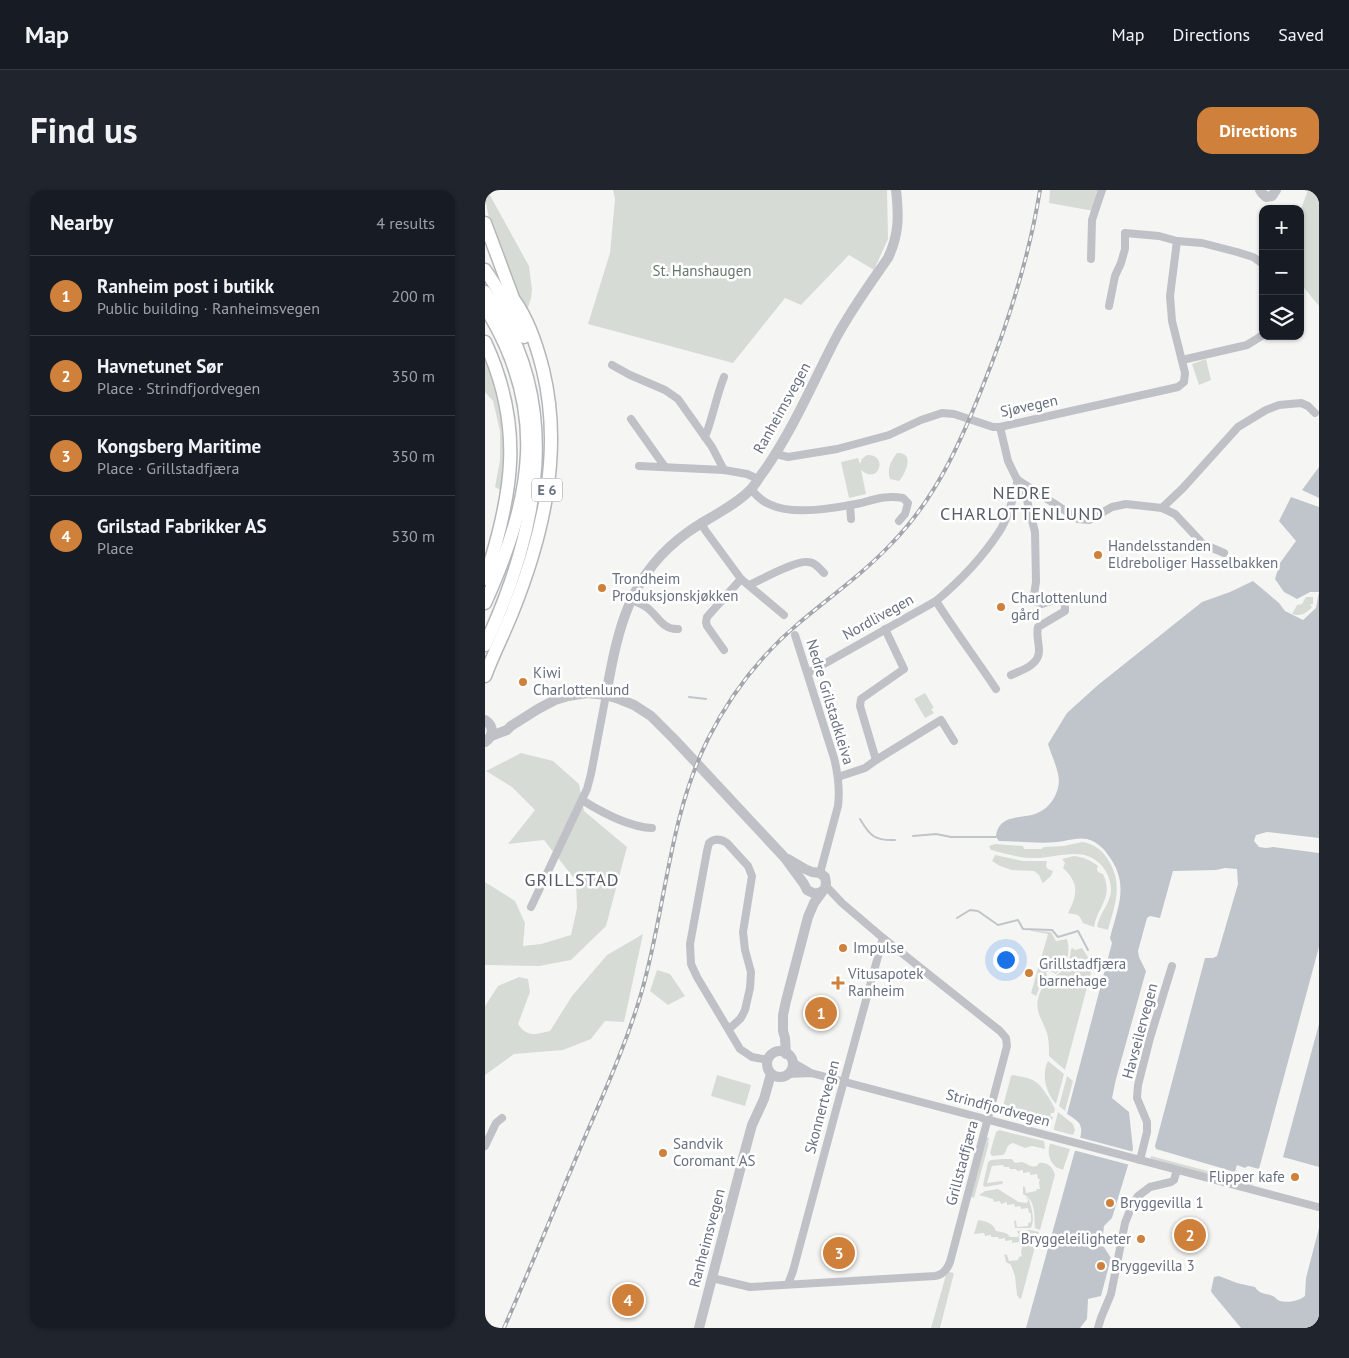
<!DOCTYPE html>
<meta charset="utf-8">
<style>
body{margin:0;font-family:"PT Sans",sans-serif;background:#20242c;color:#f1f3f6}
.controls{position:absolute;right:15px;top:15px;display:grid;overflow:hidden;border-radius:10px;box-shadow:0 1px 4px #0004}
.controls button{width:45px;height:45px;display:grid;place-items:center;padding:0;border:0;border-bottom:1px solid #363941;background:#171b24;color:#f1f3f6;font:25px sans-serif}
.you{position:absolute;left:520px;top:769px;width:18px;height:18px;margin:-12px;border:4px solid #fff;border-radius:50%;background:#1a73e8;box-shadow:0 0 0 8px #1a73e833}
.badge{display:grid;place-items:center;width:32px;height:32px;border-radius:50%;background:#cf803a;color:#fff;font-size:16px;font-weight:700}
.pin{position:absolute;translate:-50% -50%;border:2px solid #fff;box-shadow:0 1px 5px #0006}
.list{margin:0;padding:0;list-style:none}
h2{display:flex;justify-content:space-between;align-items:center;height:65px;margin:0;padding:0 20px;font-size:21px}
h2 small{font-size:16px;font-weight:400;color:#9ea1a6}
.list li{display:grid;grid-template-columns:32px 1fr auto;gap:15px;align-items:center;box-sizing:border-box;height:80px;padding:0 20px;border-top:1px solid #363941}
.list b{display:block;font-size:19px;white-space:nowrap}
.list p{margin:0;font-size:16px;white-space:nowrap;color:#9ea1a6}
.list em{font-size:16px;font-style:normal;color:#9ea1a6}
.icon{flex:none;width:28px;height:28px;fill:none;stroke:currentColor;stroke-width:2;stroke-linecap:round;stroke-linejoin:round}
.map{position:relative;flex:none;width:834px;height:1138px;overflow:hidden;border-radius:15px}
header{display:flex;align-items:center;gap:30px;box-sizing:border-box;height:70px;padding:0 25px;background:#171b24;border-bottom:1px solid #363941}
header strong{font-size:24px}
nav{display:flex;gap:28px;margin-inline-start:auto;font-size:18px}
.intro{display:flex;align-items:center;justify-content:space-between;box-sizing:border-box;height:120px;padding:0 30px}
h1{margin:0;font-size:35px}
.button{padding:12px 22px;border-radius:15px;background:#cf803a;color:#fff;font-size:18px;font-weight:700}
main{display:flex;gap:30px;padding:0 30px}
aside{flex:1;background:#171b24;border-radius:15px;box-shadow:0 1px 4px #0004}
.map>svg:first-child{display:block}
.green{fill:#d6dcd5}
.water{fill:#c0c4cb}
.pier{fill:#f5f6f3}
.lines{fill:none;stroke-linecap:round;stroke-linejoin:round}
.stream{stroke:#c0c4cb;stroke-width:2}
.trunk-casing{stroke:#b4b6ba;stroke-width:15}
.minor{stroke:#bfc1c6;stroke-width:8}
.tertiary{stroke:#bfc1c6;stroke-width:10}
.trunk{stroke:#fff;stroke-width:12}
.rail-casing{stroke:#a3a6ac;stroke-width:4}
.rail{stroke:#fff;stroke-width:2;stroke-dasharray:5.5;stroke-linecap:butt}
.poi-dot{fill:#cf803a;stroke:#fff;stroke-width:2}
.labels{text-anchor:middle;stroke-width:5;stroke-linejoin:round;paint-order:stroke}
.shield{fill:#fff;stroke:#959ba6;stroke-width:1}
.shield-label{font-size:14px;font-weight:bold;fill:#687080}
.park-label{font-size:15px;fill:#667867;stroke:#fff}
.street-label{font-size:15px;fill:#687080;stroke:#fff}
.poi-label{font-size:15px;fill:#687080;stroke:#fff;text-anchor:start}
.quarter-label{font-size:18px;letter-spacing:1px;fill:#555b67;stroke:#fff}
</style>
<header>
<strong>Map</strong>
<nav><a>Map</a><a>Directions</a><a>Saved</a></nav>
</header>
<div class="intro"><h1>Find us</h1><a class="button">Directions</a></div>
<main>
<aside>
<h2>Nearby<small>4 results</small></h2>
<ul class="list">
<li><span class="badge">1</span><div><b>Ranheim post i butikk</b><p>Public building · Ranheimsvegen</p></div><em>200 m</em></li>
<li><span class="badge">2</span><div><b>Havnetunet Sør</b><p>Place · Strindfjordvegen</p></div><em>350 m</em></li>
<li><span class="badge">3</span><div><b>Kongsberg Maritime</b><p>Place · Grillstadfjæra</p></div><em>350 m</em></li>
<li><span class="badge">4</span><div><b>Grilstad Fabrikker AS</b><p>Place</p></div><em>530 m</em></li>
</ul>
</aside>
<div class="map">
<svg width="834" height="1138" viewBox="0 0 834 1138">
<rect width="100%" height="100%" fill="#f5f6f3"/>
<!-- green -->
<g class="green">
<path d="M 0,0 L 2,0 L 44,76 L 47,100 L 46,108 L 41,124 C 31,102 22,79 14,56 C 7,38 0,19 0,0 Z"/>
<path d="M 128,0 L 402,0 L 403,49 L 389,80 L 364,65 L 316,115 L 300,108 L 248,173 L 103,134 L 125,63 L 130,9 Z"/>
<path d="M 565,0 L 613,0 L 609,21 L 564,13 Z"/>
<path d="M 823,0 L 834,0 L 834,116 L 815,93 L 815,22 Z"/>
<path d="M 0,165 L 8,189 L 20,237 L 19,302 L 10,297 L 15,270 L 15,241 L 8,211 L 0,202 Z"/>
<path d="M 721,169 L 726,190 L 714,195 L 707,174 Z"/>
<path d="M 412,263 C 430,262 421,283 414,291 L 405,289 C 402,279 405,272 412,263 Z"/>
<path d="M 382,265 C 404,264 394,296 376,280 L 381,304 L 364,308 L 356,272 L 373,268 L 375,274 L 377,269 Z"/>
<path d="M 821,407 L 828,407 L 828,414 L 825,414 L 827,417 C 822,423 815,427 807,424 L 812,415 L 817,414 Z"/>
<path d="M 440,503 L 449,518 L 446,519 L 449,523 L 440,528 L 429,509 Z"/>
<path d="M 36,563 L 68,571 L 94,594 L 99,621 L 142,657 L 121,736 L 86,770 L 54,776 L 0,775 L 0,692 L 30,711 L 40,733 L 38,756 L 56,754 L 86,745 L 92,718 L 91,691 L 59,650 L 23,654 L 50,620 L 27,597 L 1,581 Z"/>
<path d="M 597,652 C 607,653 616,659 622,668 C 639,693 630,714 623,740 L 612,737 C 614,724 625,714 626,701 C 626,692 623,683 617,676 C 598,654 571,669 547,668 C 533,668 519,663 506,660 L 504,656 L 510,654 L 538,656 L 539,659 L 556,659 L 559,657 L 578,656 Z"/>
<path d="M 510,665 L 538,671 L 562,671 L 561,676 L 563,679 L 568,681 L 566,686 L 558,693 L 557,692 L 554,685 L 549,681 L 527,680 L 515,676 L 507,671 Z"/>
<path d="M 589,666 C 599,667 605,670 613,676 L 612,679 L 613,682 L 618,684 C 629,708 613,715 609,737 L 598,733 C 593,722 593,726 583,723 C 593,704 594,693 578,678 L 580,673 L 577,669 Z"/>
<path d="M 546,740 L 566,742 L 571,751 L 582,749 C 586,765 582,772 571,784 C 567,782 564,780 561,783 L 563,788 L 555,796 L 551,806 L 546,803 L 563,744 L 546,741 Z"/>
<path d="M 158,744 L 139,832 L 120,831 L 106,849 L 78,860 L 29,864 L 0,885 L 0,816 L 13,796 L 34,787 L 43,789 L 45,802 L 33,834 C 42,848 51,844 65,841 L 87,806 L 122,765 Z"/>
<path d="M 588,758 L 590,760 L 597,758 L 608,775 L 580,880 L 564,866 C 564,858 564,851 562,843 C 558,831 550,822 553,809 C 557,786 585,787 586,759 Z"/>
<path d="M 172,780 L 185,784 L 200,806 L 183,815 L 165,801 Z"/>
<path d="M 563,871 L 579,884 L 571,914 C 561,903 556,885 563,871 Z"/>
<path d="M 232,885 L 266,895 L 260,916 L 226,906 Z"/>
<path d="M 528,885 C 550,889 552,890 564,908 C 566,912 568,915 570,919 L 569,923 L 566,923 L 565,926 L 568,927 L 567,930 L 562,930 L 561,935 L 563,936 L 562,938 L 517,926 L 516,924 L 526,886 Z"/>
<path d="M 582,886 L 588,891 L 580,921 L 574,916 Z"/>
<path d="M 573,922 L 588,934 L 590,940 L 588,945 L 569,940 L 569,938 Z"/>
<path d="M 514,940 L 559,951 L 560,959 L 547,956 L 540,958 L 528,953 C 520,955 523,961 518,965 L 507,966 L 505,963 L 511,942 Z"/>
<path d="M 501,947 L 504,948 L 503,953 L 504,953 L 489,1008 L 485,1006 Z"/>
<path d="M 565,954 L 567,954 L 585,959 L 578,980 C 577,979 572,978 571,977 C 564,972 562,961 565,954 Z"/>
<path d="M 666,966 L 768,993 L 767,997 L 665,969 Z"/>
<path d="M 517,969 L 527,969 L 530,973 C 532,973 535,972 537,972 C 542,973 545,978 552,976 L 554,973 C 562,972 568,977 570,985 L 555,1040 L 550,1038 C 549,1025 551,1010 538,1004 L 538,996 L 540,997 L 541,1003 L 551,1001 L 552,999 L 555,999 L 554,993 L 555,989 L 553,989 L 552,984 L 545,985 L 545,982 L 538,983 L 538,980 L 532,981 L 531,979 L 525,979 L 524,977 L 519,977 L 518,975 L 507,976 L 502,993 L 517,991 L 518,992 L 517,994 L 500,997 L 498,995 L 503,972 L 506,970 Z"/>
<path d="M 513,999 L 532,1011 L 533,1012 L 542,1013 L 543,1010 L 541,1007 L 543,1008 C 547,1018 550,1029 546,1038 L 530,1038 L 529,1030 L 531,1031 L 532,1037 L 543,1036 L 543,1033 L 546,1032 L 546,1023 L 544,1023 L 543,1018 L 536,1019 L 535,1016 L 530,1017 L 529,1014 L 522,1015 L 522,1012 L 516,1014 L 515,1011 L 509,1012 L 508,1009 L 494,1005 L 500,1001 Z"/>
<path d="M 493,1030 C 501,1031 508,1033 511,1041 C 516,1042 522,1042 525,1047 L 533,1047 L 534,1045 L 532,1041 L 546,1040 L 554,1042 L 536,1109 L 534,1108 L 532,1105 L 530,1086 L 526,1075 L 521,1072 L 519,1064 L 522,1065 L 524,1071 L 533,1070 L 534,1067 L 537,1066 L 536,1062 L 537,1057 L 535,1056 L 534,1052 L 527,1053 L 527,1050 L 520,1051 L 520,1048 L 514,1049 L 513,1047 L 506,1047 L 506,1045 L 500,1046 L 499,1043 L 489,1044 Z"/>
<path d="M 464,1082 L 469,1083 L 455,1138 L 446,1138 L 461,1085 Z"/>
</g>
<!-- water -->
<g class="water">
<path d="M 834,277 L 834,308 L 817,300 Z"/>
<path d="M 806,307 L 834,317 L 834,402 L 825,402 L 812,409 L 799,402 L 790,389 L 795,373 L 811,351 L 794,331 Z"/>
<path d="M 768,391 L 794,413 L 800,421 L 818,430 L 831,418 L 834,402 L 834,757 L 774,979 L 763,976 L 760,978 L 752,975 L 750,982 L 671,959 L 670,956 L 720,768 L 728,768 L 732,766 L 753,694 L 752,679 L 740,678 L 731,680 L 688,681 L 675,728 L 665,726 L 662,728 L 653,761 L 654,767 L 661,781 L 631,889 L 627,908 L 644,922 L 648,959 L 627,1028 L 619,1036 L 617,1054 L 626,1068 L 616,1106 L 603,1109 L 602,1129 L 595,1138 L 541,1138 L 589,964 C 592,955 601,940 593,932 C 590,929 586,926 582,924 L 627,753 L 625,748 C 633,716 645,694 623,665 C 619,658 610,651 602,649 C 592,647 581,651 572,652 C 554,654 532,651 514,651 L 511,647 C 513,624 535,629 550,624 C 566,619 577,600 573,584 C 571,574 566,564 563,554 L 582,523 L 613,495 L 717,412 L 745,402 Z"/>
<path d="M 834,834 L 834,977 L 798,967 Z"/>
<path d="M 834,1038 L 834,1138 L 756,1138 L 727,1103 L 726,1101 L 729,1087 L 734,1086 L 752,1093 L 770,1097 C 775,1105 781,1103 788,1106 C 790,1107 792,1110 795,1111 C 802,1113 814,1111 820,1106 L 821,1088 Z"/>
</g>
<!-- pier -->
<g class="pier">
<path d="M 782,642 L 834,648 L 834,663 L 788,657 L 781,658 L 774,657 L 769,651 L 771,645 Z"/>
<path d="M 593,947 L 649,962 L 645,975 L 588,960 Z"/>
</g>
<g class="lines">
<!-- stream -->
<g class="stream">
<path d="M 204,507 L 221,509"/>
<path d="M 375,629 C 385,646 390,651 410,650"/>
<path d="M 428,646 L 451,644 L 466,647 L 511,647"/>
<path d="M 472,728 L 485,720 L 493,721 L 513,735 L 533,730 L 538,739 L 567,740 L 573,747 L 593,741 L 603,760"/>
</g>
<defs>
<g id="trunk">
<path d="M 0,33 L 31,116"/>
<path d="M 0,80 C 10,94 19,110 27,125 C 31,133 36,138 39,147"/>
<path d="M 0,102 C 81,209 53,342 0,455"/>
<path d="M 0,117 C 65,221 47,308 0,413"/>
<path d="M 0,152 C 39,236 28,304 0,389"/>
<path d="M 0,486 C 8,465 18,445 27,423 C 58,346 78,262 58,180 C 52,156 43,129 29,110"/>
</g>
</defs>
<!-- trunk casing -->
<use href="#trunk" class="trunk-casing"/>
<!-- minor -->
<g class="minor">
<path d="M 606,69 L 607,30 L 617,0"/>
<path d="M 624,116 L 630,86 L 636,73 L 640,59 L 640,43 L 674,46 L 692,51 L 717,53 L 752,62 L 768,67 L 778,74"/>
<path d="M 697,170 L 762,155 L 778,145"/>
<path d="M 127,175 L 145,185 L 180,200 L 193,209 L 227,257 L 239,280"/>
<path d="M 146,229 L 180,277"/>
<path d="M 515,237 L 523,271 L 542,310 L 550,342 L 551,392 L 548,411 L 557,414 L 573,409 L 577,410 L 580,416 L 580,421 L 553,437 C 551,445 554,452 554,461 C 554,475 537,480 526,485"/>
<path d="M 220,247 C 228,227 231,207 239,187"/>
<path d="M 291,264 L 303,267 L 352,259 L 404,245 L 436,230 L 457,223 L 469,224 L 508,237 L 515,237 L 693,197 L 699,192 L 700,183 L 687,131 L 685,106 L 692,51"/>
<path d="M 154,276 L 239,280 L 262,284 L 273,289"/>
<path d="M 533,290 L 593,329 L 604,330 L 627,317 L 641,314 L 677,318 L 698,298 L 753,237 L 781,220 L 794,215 L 816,213 L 823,216 L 830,223"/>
<path d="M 266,299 C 271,305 276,311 284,314 C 308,326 351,318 376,313 C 391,309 403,305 418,308 L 423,313 L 420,324 L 414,331"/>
<path d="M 365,315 L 366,329"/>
<path d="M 677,318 L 690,324 L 718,354 L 739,363"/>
<path d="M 216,332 L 220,340 L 256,389 L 299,425"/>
<path d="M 264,395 C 276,390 311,370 323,372 C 330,372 335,379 339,383"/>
<path d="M 146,410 C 151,412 157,414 161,417 C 173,425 177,440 193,439"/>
<path d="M 451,411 C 470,441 491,469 511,499"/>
<path d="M 310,445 L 349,568 C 353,584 355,600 353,616 L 335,683"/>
<path d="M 239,460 L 222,436 L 221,432 L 222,427 L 256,389"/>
<path d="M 323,483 L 451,411 C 475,391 497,368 514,342 C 524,327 528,307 533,290"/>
<path d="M 391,570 L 375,516 L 376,509 L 419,479 L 400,439"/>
<path d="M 353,587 L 380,578 L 391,570 L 456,530 L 469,551"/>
<path d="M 97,610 C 116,622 145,637 167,638"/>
<path d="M 46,717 L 102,599 L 106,584 L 121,505"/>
<path d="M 244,839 L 255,829 L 257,826 L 260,820 L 265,798 L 266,782 L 260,760 L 258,742 L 267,686 L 263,676 L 242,653 C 236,649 230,648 224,653 L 222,661 L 205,754 L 206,774 L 212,787 L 255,859 L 267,867 L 283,870"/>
<path d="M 307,872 L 326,883"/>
<path d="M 303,884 L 326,883 L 833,1017"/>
<path d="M 0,956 L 11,933 L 17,928"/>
<path d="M 655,970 L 662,942 L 662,932 L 652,908 L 653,895 L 665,848 L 687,776"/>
<path d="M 227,1088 L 265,1097 L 450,1086 C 458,1085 462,1080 465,1072 L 522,856 L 521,848 L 515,841 L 398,748 L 357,713 L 341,696"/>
<path d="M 303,1094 L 308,1081 L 351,920 L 398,748"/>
<path d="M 613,1138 L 616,1128 L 626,1104 L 640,1033 L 647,1015 L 653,1006 L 665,997 L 686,992 L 689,990 L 692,980"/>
</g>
<!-- tertiary -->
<g class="tertiary">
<path d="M 775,0 L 777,3 L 781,7 L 787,6 L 791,0"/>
<path d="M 121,505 C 133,438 144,384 203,342 C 221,329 252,315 266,299 C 271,294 274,287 279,281 C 308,240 328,192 351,148 C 366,120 385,94 403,68 C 414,45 414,26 411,0"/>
<path d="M 0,530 C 9,536 9,546 0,552"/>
<path d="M 6,546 L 22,540 L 26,536 L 53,519 L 70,510 L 83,506 L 102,503 L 121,505 L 134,509 L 149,515 L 166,526 L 190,550 L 300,668 L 319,694 L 322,700 L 330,704 L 336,702"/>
<circle cx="295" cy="874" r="13"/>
<path d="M 301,864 L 300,848 L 298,841 L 298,825 L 301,811 L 323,727 L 329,713 L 340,698 L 341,693 L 340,687 L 335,683 L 327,682 L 320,679 L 303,669"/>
<path d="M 214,1138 L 261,957 L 267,935 L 279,909 L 286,884"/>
</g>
<!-- trunk -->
<use href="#trunk" class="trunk"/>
<defs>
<path id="rail" d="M 19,1138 C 46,1077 71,1015 97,954 C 118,905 141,855 156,804 C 181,719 183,629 223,549 C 245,505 277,464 314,433 C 346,406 379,383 407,353 C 450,309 475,254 497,198 C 523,134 544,68 555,0"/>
</defs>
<!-- rail casing -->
<use href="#rail" class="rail-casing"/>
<!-- rail -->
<use href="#rail" class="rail"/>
</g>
<!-- markers -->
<g class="poi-dot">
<circle cx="613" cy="365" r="5"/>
<circle cx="117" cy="398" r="5"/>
<circle cx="516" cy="417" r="5"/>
<circle cx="38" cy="492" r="5"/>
<circle cx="358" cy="758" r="5"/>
<circle cx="544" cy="783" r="5"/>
<path d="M350.5 785.5h5v5h5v5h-5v5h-5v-5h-5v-5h5z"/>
<circle cx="178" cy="963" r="5"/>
<circle cx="810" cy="987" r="5"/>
<circle cx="625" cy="1013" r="5"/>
<circle cx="656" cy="1049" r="5"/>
<circle cx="616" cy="1076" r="5"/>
</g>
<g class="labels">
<!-- shield labels -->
<rect class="shield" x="47" y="288.5" width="30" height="23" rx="4"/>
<g class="shield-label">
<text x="62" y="305">E 6</text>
</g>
<!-- park labels -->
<g class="park-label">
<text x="217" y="86">St. Hanshaugen</text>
</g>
<!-- street labels -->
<g class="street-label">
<text transform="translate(544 216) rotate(-12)" y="5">Sjøvegen</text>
<text transform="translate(297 218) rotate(-61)" y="5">Ranheimsvegen</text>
<text transform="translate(393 427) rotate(-29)" y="5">Nordlivegen</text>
<text transform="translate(345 512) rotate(73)" y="5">Nedre Grilstadkleiva</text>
<text transform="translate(655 841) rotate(-75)" y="5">Havseilervegen</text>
<text transform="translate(337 917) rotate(-75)" y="5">Skonnertvegen</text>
<text transform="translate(513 918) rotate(15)" y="5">Strindfjordvegen</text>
<text transform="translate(477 973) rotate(-75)" y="5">Grillstadfjæra</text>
<text transform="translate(222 1048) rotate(-75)" y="5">Ranheimsvegen</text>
</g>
<!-- poi labels -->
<g class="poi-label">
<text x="623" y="361">Handelsstanden<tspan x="623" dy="17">Eldreboliger Hasselbakken</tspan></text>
<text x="127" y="394">Trondheim<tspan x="127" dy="17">Produksjonskjøkken</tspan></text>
<text x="526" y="413">Charlottenlund<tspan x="526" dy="17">gård</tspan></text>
<text x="48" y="488">Kiwi<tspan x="48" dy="17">Charlottenlund</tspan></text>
<text x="368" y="763">Impulse</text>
<text x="554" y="779">Grillstadfjæra<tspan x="554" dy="17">barnehage</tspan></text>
<text x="363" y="789">Vitusapotek<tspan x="363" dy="17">Ranheim</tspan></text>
<text x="188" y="959">Sandvik<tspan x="188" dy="17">Coromant AS</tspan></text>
<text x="800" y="992" text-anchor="end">Flipper kafe</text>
<text x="635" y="1018">Bryggevilla 1</text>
<text x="646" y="1054" text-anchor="end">Bryggeleiligheter</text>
<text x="626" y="1081">Bryggevilla 3</text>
</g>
<!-- quarter labels -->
<g class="quarter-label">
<text x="537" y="309">NEDRE<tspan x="537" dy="21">CHARLOTTENLUND</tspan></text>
<text x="87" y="696">GRILLSTAD</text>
</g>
</g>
</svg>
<div class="controls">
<button>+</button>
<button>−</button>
<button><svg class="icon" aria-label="layers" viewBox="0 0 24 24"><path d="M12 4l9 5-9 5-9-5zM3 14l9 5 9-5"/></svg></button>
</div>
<div class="you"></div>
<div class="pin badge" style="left:336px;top:823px">1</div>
<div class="pin badge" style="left:705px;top:1045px">2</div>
<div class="pin badge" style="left:354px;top:1063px">3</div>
<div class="pin badge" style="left:143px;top:1110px">4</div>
</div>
</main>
